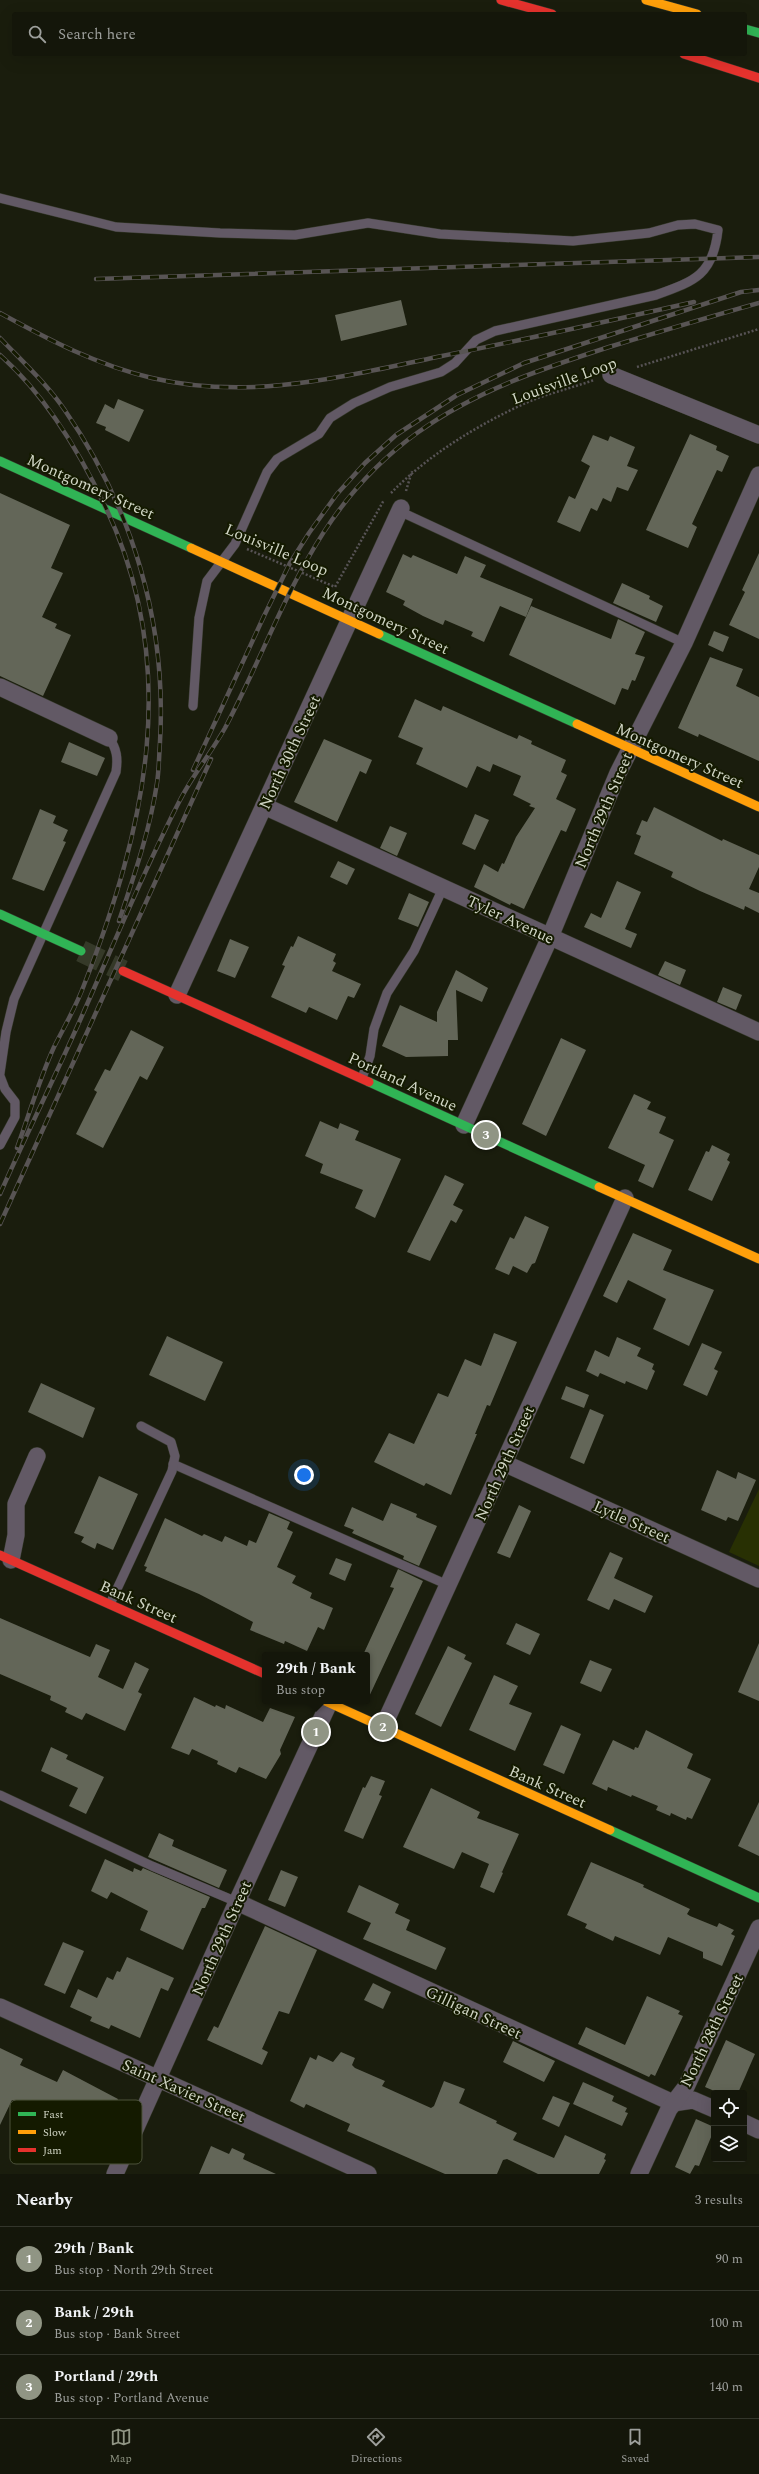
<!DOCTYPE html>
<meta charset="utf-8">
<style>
body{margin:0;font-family:Spectral,serif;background:#1d1f13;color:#f1f3f6}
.controls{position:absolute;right:12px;bottom:12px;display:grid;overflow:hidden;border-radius:4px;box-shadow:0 4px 16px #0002}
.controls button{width:36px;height:36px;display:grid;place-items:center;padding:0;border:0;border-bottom:1px solid #33352b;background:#14160a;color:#f1f3f6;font:20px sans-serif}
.you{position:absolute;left:304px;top:1475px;width:14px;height:14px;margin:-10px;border:3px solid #fff;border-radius:50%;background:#1a73e8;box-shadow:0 0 0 6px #1a73e833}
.badge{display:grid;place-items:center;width:26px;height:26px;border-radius:50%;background:#909584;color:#fff;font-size:13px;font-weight:700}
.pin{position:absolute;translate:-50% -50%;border:2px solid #fff;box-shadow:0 1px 4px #0006}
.popup{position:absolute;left:262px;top:1652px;width:108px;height:52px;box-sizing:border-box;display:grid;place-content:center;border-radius:4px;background:#14160a;filter:drop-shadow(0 1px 3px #0005);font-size:13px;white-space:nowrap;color:#9d9f9c}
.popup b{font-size:15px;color:#f1f3f6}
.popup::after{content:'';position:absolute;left:50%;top:100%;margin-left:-8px;border:8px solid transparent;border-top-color:#14160a}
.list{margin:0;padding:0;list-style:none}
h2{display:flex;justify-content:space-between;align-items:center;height:52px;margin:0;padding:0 16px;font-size:17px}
h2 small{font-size:13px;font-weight:400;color:#9d9f9c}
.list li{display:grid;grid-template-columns:26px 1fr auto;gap:12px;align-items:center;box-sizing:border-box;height:64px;padding:0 16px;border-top:1px solid #33352b}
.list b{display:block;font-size:15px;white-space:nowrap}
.list p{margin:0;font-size:13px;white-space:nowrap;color:#9d9f9c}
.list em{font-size:13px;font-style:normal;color:#9d9f9c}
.icon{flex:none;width:22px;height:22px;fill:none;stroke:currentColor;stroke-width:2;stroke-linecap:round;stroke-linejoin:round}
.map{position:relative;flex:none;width:759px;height:2174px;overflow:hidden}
.search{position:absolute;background:#14160a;box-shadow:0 4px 16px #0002;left:12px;right:12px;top:12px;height:44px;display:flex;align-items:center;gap:10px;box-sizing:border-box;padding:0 14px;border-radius:4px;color:#9d9f9c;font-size:15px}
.sheet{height:244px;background:#14160a}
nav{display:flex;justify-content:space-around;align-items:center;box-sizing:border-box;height:56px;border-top:1px solid #33352b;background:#14160a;font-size:11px;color:#9d9f9c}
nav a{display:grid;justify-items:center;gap:2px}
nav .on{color:#909584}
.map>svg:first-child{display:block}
.green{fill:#283003}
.building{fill:#636658}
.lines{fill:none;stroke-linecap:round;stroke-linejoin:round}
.secondary-tunnel{stroke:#353928;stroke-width:22;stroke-dasharray:22 11;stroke-linecap:butt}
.lane-casing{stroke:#36392c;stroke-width:10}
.street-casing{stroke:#36392c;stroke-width:18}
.fast-casing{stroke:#36392c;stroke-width:10}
.slow-casing{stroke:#36392c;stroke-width:10}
.jam-casing{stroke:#36392c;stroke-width:10}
.path{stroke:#575355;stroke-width:2.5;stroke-dasharray:2 2;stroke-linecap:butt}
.lane{stroke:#625965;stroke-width:9}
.street{stroke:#625965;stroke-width:17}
.fast{stroke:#30b455;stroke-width:9}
.slow{stroke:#ff9f0a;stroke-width:9}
.jam{stroke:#e5322d;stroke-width:9}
.rail-casing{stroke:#585454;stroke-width:4.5}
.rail{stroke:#141a00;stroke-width:3;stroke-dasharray:9;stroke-linecap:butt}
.labels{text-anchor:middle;stroke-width:4;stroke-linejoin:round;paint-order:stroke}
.street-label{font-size:16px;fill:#d0d5c4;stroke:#141a00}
.key{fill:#141a00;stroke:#4c523b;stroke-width:1}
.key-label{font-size:11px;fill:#d0d5c4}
</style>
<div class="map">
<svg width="759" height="2174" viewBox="0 0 759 2174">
<rect width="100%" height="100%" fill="#1a1d0d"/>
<!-- green -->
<path class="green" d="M 759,1489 L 759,1566 L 729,1552 Z"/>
<!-- building -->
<g class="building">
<path d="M 401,300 L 407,325 L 341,341 L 335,315 Z"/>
<path d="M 118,399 L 144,410 L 129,442 L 105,430 L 106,427 L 96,423 L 105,404 L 114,409 Z"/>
<path d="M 690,434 L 717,446 L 716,450 L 729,456 L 722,472 L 717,470 L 692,524 L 697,527 L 688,548 L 646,530 Z"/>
<path d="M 593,435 L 608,441 L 610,436 L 635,447 L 627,466 L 638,470 L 628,491 L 617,487 L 611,502 L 603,498 L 597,511 L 591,508 L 580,532 L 557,522 L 569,496 L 575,499 L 590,466 L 581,461 Z"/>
<path d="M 0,493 L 70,525 L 51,568 L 63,573 L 42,617 L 57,624 L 55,628 L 71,635 L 43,696 L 0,676 Z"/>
<path d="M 759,553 L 759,639 L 729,625 L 745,592 L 742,590 Z"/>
<path d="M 403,554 L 411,558 L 413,555 L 457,574 L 465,556 L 486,565 L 480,577 L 533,599 L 526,617 L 500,606 L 484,642 L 471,636 L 473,632 L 445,620 L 443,625 L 423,616 L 403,605 L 405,601 L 386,592 Z"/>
<path d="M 622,583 L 650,596 L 649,599 L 663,606 L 656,622 L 613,603 Z"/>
<path d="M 531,606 L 611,639 L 618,619 L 645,632 L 635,654 L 645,657 L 635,681 L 632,680 L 628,690 L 622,688 L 615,705 L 509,655 Z"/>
<path d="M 714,631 L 729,637 L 723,652 L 708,645 Z"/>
<path d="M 710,657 L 743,669 L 736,686 L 759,697 L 759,761 L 699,734 L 698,737 L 678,728 Z"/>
<path d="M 415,699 L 441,711 L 443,706 L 517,739 L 519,735 L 532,741 L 531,744 L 566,760 L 561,772 L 567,775 L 556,799 L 576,809 L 566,832 L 561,830 L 524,909 L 511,903 L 510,905 L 474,887 L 484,864 L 498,872 L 502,863 L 504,864 L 516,837 L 535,808 L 529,806 L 531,804 L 513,795 L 521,776 L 493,764 L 490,772 L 477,766 L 467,788 L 416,764 L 423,748 L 398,737 Z"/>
<path d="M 324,739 L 372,760 L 366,774 L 360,771 L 337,822 L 294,802 Z"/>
<path d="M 69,742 L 105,758 L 97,776 L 61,762 Z"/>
<path d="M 654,807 L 722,841 L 723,839 L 759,855 L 759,867 L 749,889 L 759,893 L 759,913 L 745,906 L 744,910 L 700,891 L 671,877 L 673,872 L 634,854 L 641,836 L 636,834 L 642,820 L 647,822 Z"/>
<path d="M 40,809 L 56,816 L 53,823 L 68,830 L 63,841 L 66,842 L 44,891 L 12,879 Z"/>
<path d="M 475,814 L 489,820 L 475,850 L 462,844 Z"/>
<path d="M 390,826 L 407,833 L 397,856 L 380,848 Z"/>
<path d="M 338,861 L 355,869 L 347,885 L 330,877 Z"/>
<path d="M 617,881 L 641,892 L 625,929 L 637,934 L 631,948 L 584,927 L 591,913 L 601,918 Z"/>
<path d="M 409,893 L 429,902 L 418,927 L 398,919 Z"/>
<path d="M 298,936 L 336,954 L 333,961 L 336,963 L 332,971 L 361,984 L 354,998 L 348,996 L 337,1020 L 309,1007 L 306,1013 L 271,997 L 285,966 L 282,965 L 291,946 L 293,947 Z"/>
<path d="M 230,939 L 249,947 L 235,978 L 217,971 Z"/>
<path d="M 665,961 L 686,970 L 680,985 L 658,975 Z"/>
<path d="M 456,970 L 488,988 L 482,1002 L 456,990 L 458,1040 L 448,1040 L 448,1056 L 406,1057 L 382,1046 L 400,1005 L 437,1022 L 437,1012 Z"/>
<path d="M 723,987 L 742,995 L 736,1010 L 717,1002 Z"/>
<path d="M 131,1030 L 164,1047 L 147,1080 L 140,1076 L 103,1148 L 76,1134 L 97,1092 L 94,1090 L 105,1069 L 110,1071 Z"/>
<path d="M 561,1038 L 586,1050 L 546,1136 L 522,1124 Z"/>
<path d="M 634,1094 L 651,1102 L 647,1109 L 666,1117 L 659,1133 L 674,1140 L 653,1188 L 638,1181 L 645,1165 L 608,1148 Z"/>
<path d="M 320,1121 L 338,1129 L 340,1123 L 359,1131 L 355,1140 L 401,1159 L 375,1218 L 355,1208 L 363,1190 L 320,1173 L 323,1164 L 305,1156 Z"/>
<path d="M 712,1145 L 730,1154 L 727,1160 L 730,1162 L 712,1201 L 688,1190 L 706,1151 L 709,1152 Z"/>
<path d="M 445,1175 L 464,1184 L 453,1205 L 463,1210 L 456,1223 L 451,1220 L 430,1261 L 407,1252 Z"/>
<path d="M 525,1216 L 549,1227 L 535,1263 L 532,1264 L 527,1273 L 513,1266 L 509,1275 L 495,1269 L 510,1237 L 514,1239 Z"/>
<path d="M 633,1233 L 672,1250 L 663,1270 L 714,1290 L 689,1346 L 653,1329 L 666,1299 L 628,1280 L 617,1303 L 603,1296 Z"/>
<path d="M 494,1333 L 517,1342 L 490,1406 L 487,1405 L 475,1434 L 477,1434 L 451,1495 L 426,1483 L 424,1486 L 374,1462 L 389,1433 L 414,1444 L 438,1393 L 448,1397 L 465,1359 L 481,1366 Z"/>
<path d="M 167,1336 L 223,1362 L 205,1401 L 149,1375 Z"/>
<path d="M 617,1337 L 641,1348 L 637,1356 L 654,1364 L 652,1369 L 655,1371 L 647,1390 L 626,1381 L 625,1384 L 600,1373 L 598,1377 L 586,1371 L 595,1350 L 609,1357 Z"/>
<path d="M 702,1343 L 722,1352 L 714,1369 L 718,1371 L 707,1396 L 683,1385 Z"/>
<path d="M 41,1383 L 95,1408 L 83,1438 L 28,1412 Z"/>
<path d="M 566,1386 L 589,1395 L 584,1408 L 561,1399 Z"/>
<path d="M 590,1409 L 604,1415 L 584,1464 L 570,1458 Z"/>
<path d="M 717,1470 L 736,1479 L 738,1472 L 756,1480 L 738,1521 L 728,1517 L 726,1521 L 701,1510 Z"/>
<path d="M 99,1476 L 138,1494 L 113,1550 L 97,1543 L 95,1549 L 81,1542 L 84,1537 L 74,1533 Z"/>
<path d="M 391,1503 L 417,1514 L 416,1517 L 437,1526 L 419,1566 L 403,1559 L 404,1556 L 352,1533 L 354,1530 L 344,1526 L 352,1507 L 383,1521 Z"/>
<path d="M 519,1505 L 531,1511 L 510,1558 L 497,1553 Z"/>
<path d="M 269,1513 L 290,1522 L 287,1529 L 293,1532 L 277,1567 L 296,1576 L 292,1583 L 312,1593 L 310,1598 L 333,1608 L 324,1630 L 318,1627 L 307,1651 L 285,1641 L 284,1644 L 250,1630 L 253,1622 L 199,1594 L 145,1571 L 147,1567 L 144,1566 L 165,1518 L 202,1536 L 204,1534 L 222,1542 L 225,1536 L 247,1546 L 249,1540 L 256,1543 Z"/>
<path d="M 610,1552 L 623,1558 L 614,1578 L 653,1596 L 645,1613 L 614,1599 L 609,1610 L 587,1600 Z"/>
<path d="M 336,1558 L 352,1564 L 345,1581 L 329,1574 Z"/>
<path d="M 398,1569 L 423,1581 L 367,1701 L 367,1655 L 363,1655 L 394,1588 L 390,1587 Z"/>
<path d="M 0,1618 L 90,1657 L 96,1644 L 110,1650 L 98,1677 L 123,1689 L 135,1662 L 149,1669 L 138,1692 L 142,1694 L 125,1731 L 86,1713 L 82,1720 L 65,1712 L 67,1708 L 50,1700 L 51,1696 L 0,1674 Z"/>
<path d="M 516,1623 L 540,1634 L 530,1655 L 506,1644 Z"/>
<path d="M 759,1643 L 759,1701 L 738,1692 Z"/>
<path d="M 448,1646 L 466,1655 L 464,1659 L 472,1663 L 441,1727 L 415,1714 Z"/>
<path d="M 590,1660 L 612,1669 L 601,1692 L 580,1683 Z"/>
<path d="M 494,1675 L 518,1686 L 509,1704 L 532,1713 L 515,1751 L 469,1730 Z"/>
<path d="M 194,1697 L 215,1707 L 216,1705 L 225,1709 L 226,1705 L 263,1722 L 270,1708 L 295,1717 L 280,1750 L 281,1754 L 266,1779 L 239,1767 L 236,1773 L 217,1764 L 218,1761 L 192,1749 L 189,1755 L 171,1748 Z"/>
<path d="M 561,1725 L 581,1734 L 564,1774 L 543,1765 Z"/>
<path d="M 646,1730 L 693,1754 L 687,1768 L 711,1779 L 692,1819 L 687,1817 L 686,1820 L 671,1813 L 670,1816 L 656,1810 L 658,1806 L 632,1795 L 631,1797 L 608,1787 L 607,1791 L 592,1784 L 613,1740 L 634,1750 L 635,1747 L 638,1748 Z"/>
<path d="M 51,1747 L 68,1755 L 66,1759 L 104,1777 L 86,1814 L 69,1806 L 78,1788 L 41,1771 Z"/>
<path d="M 371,1776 L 385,1781 L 379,1795 L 382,1796 L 363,1839 L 344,1831 L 363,1787 L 365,1788 Z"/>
<path d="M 431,1788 L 480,1812 L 477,1818 L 519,1834 L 502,1872 L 500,1871 L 503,1873 L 494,1893 L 480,1887 L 489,1864 L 462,1852 L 454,1869 L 403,1847 Z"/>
<path d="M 759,1802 L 759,1856 L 738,1846 Z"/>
<path d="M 159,1833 L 174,1840 L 172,1846 L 227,1870 L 219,1888 L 148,1857 Z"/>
<path d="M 105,1859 L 133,1872 L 134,1868 L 141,1871 L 143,1868 L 210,1897 L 205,1908 L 202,1908 L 183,1950 L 140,1930 L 148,1911 L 111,1892 L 107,1899 L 91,1891 Z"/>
<path d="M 591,1862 L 644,1885 L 643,1887 L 690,1909 L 687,1914 L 690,1916 L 717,1927 L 719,1923 L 734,1930 L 731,1934 L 735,1936 L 722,1966 L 703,1958 L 703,1952 L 668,1937 L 660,1955 L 615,1936 L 613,1941 L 585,1928 L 587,1924 L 567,1915 Z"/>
<path d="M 281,1870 L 298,1877 L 285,1907 L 268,1900 Z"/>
<path d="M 359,1885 L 399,1904 L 395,1913 L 410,1920 L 406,1930 L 446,1948 L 436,1970 L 363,1939 L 371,1923 L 347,1912 Z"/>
<path d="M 265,1926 L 317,1950 L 289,2014 L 279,2011 L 262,2049 L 268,2052 L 262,2065 L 207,2040 L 214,2026 L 218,2028 Z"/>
<path d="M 63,1942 L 84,1951 L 65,1994 L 44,1985 Z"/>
<path d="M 127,1957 L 174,1978 L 168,1991 L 161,1988 L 140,2038 L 111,2025 L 109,2029 L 90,2021 L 92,2017 L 70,2007 L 78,1989 L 97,1998 L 107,1977 L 113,1980 L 117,1971 L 120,1972 Z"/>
<path d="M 373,1983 L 391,1992 L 383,2009 L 364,2000 Z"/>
<path d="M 647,1996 L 680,2011 L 678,2014 L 683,2016 L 655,2076 L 651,2074 L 649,2077 L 578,2044 L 586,2027 L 625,2045 Z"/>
<path d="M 726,2040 L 755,2054 L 738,2093 L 719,2093 L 705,2087 Z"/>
<path d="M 513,2041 L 555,2061 L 544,2082 L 503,2062 Z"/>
<path d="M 0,2048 L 23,2059 L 20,2065 L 57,2082 L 63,2070 L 118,2099 L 97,2146 L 72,2134 L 78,2119 L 39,2101 L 34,2110 L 12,2100 L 0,2125 Z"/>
<path d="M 341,2052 L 355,2058 L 352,2065 L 355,2068 L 385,2081 L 382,2086 L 431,2108 L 434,2106 L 444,2081 L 465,2089 L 459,2103 L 497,2121 L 496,2123 L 517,2133 L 513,2140 L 554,2158 L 565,2135 L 606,2154 L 604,2159 L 606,2160 L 599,2174 L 538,2174 L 507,2159 L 503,2160 L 497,2174 L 445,2174 L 347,2131 L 350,2124 L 306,2104 L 304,2108 L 290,2101 L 310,2057 L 316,2060 L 318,2055 L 333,2062 Z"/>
<path d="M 583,2082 L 614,2096 L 612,2101 L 627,2108 L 625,2112 L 628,2113 L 622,2126 L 573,2104 Z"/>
<path d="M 553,2096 L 570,2103 L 559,2127 L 542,2119 Z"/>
<path d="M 696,2119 L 714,2127 L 714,2130 L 699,2166 L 695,2165 L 690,2174 L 675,2167 Z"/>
<path d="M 211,2146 L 229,2154 L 232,2148 L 245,2154 L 243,2159 L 276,2174 L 199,2174 Z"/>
</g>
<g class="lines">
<!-- secondary-tunnel -->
<path class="secondary-tunnel" d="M 81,951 L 123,971"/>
<defs>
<g id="lane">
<path d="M 0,198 L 116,227 L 220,233 L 295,235 L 368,223 L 440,234 L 573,241 L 649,233 L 678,225 L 695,224 L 718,230 C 713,275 695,281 656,295 L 495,331 L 476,340 L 455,363 L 441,372 L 390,387 L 354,403 L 330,418 L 319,434 L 277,459 L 267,472 L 235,544 L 207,581 L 199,618 L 193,706"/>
<path d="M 399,511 L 684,643"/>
<path d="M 0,1073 L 6,1032 L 14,999 L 116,772 C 118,758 117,749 109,738"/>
<path d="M 0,1076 L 5,1089 L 15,1102 L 15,1117 L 0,1145"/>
<path d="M 362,1078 L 370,1056 L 374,1029 L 387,993 L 414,951 L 443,888"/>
<path d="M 173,1464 L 448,1585"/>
<path d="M 110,1604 L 172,1471 L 175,1456 L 171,1442 L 141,1426"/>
<path d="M 0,1795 L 152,1866 L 237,1902"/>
</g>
<g id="street">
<path d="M 611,375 L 759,435"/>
<path d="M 0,687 L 109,738"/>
<path d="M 264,806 L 759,1032"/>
<path d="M 177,995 L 401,508"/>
<path d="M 464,1125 L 550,937 L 618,773 L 684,643 L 759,475"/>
<path d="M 504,1463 L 759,1579"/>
<path d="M 11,1560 L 16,1535 L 16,1504 L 37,1456"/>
<path d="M 383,1727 L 625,1198"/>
<path d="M 237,1902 L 673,2103 L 693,2100 L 714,2109"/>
<path d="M 0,2007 L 368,2174"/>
<path d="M 744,2123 L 759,2130"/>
<path d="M 115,2174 L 237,1902 L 329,1703"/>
<path d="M 639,2174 L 669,2109 L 686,2087 L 759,1928"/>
</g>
<g id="fast">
<path d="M 745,29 L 759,33"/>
<path d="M 0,461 L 191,548"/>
<path d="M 379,634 L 577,724"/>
<path d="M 0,914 L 81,951"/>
<path d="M 369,1082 L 599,1187"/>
<path d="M 610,1830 L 759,1898"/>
</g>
<g id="slow">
<path d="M 646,0 L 697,14"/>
<path d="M 191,548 L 379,634"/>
<path d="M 577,724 L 759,807"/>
<path d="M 599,1187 L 759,1259"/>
<path d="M 325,1701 L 610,1830"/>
</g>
<g id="jam">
<path d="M 501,0 L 552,14"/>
<path d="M 684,54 L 759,78"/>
<path d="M 123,971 L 369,1082"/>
<path d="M 0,1555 L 265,1674"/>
</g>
</defs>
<!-- lane casing -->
<use href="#lane" class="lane-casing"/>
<!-- street casing -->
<use href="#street" class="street-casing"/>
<!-- fast casing -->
<use href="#fast" class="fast-casing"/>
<!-- slow casing -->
<use href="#slow" class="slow-casing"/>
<!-- jam casing -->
<use href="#jam" class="jam-casing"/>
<!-- path -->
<g class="path">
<path d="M 637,367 L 759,329"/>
<path d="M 406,491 L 412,471"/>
<path d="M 391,493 C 428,455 479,424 528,402 C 549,393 572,388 594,380"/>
<path d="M 247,549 L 335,587 L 384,500"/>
</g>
<!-- lane -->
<use href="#lane" class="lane"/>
<!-- street -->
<use href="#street" class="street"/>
<!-- fast -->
<use href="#fast" class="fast"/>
<!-- slow -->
<use href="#slow" class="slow"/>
<!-- jam -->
<use href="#jam" class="jam"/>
<defs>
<g id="rail">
<path d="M 96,279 L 759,257"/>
<path d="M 0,313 C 49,340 97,365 152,378 C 250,401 341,377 437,357 C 523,340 609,321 694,302"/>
<path d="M 0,338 C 22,361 46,383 64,409 C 132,507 167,622 160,742 C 159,756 159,770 157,783 C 150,830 134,876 119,921"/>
<path d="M 0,355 C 46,396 79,451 105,506 C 182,667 146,827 84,985 C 76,1007 64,1027 54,1047 C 39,1080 29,1115 17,1148"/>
<path d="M 193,770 L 264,616 L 290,563 L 309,533 L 337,494 L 365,463 L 396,435 L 457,395 L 524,363 L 741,292 L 759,290"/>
<path d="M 0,1194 C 26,1135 55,1077 81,1018 C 113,946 143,872 179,802 C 192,776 211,753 225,728 C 283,618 309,511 417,433 C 475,391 541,369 609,347 C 659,332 709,317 759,303"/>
<path d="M 0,1224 L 211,759"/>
</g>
</defs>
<!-- rail casing -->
<use href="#rail" class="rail-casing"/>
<!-- rail -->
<use href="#rail" class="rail"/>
</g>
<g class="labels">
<!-- street labels -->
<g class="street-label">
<text transform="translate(564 380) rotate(-20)" y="6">Louisville Loop</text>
<text transform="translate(91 486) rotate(24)" y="6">Montgomery Street</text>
<text transform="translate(277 549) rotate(23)" y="6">Louisville Loop</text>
<text transform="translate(386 620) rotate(25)" y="6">Montgomery Street</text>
<text transform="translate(289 752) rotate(-65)" y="6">North 30th Street</text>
<text transform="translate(680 755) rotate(24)" y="6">Montgomery Street</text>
<text transform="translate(603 810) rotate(-67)" y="6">North 29th Street</text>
<text transform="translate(511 919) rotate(25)" y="6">Tyler Avenue</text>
<text transform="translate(403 1081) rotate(25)" y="6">Portland Avenue</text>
<text transform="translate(504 1463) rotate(-66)" y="6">North 29th Street</text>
<text transform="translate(632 1521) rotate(24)" y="6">Lytle Street</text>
<text transform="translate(139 1601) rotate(24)" y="6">Bank Street</text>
<text transform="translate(548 1786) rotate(24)" y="6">Bank Street</text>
<text transform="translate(221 1938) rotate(-66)" y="6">North 29th Street</text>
<text transform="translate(474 2012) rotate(25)" y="6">Gilligan Street</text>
<text transform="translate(711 2030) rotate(-64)" y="6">North 28th Street</text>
<text transform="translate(184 2090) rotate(24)" y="6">Saint Xavier Street</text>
</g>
</g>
<!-- legend -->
<rect x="10" y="2100" width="132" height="64" rx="6" class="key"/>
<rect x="18" y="2112" width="18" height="4" fill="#30b455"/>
<rect x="18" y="2130" width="18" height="4" fill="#ff9f0a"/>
<rect x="18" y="2148" width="18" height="4" fill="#e5322d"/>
<g class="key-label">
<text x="43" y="2118">Fast</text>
<text x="43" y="2136">Slow</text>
<text x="43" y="2154">Jam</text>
</g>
</svg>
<div class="controls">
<button><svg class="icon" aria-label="locate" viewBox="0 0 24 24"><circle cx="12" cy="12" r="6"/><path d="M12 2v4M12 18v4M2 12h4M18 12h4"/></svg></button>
<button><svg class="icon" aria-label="layers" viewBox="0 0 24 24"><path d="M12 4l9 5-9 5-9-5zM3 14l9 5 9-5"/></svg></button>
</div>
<div class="you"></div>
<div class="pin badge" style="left:316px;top:1732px">1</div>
<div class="popup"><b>29th / Bank</b>Bus stop</div>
<div class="pin badge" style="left:383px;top:1727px">2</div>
<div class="pin badge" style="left:486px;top:1135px">3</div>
<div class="search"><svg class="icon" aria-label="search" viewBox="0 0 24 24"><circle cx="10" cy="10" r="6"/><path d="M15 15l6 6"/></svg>Search here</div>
</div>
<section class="sheet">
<h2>Nearby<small>3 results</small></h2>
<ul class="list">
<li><span class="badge">1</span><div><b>29th / Bank</b><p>Bus stop · North 29th Street</p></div><em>90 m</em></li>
<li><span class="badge">2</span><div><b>Bank / 29th</b><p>Bus stop · Bank Street</p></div><em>100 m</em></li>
<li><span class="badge">3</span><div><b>Portland / 29th</b><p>Bus stop · Portland Avenue</p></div><em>140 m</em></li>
</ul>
</section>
<nav>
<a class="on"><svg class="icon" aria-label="map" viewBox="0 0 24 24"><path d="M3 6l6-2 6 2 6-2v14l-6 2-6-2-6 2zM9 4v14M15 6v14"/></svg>Map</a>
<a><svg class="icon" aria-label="directions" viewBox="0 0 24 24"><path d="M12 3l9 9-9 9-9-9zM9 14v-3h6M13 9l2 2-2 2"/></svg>Directions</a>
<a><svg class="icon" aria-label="saved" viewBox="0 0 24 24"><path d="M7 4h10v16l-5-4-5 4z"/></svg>Saved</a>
</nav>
